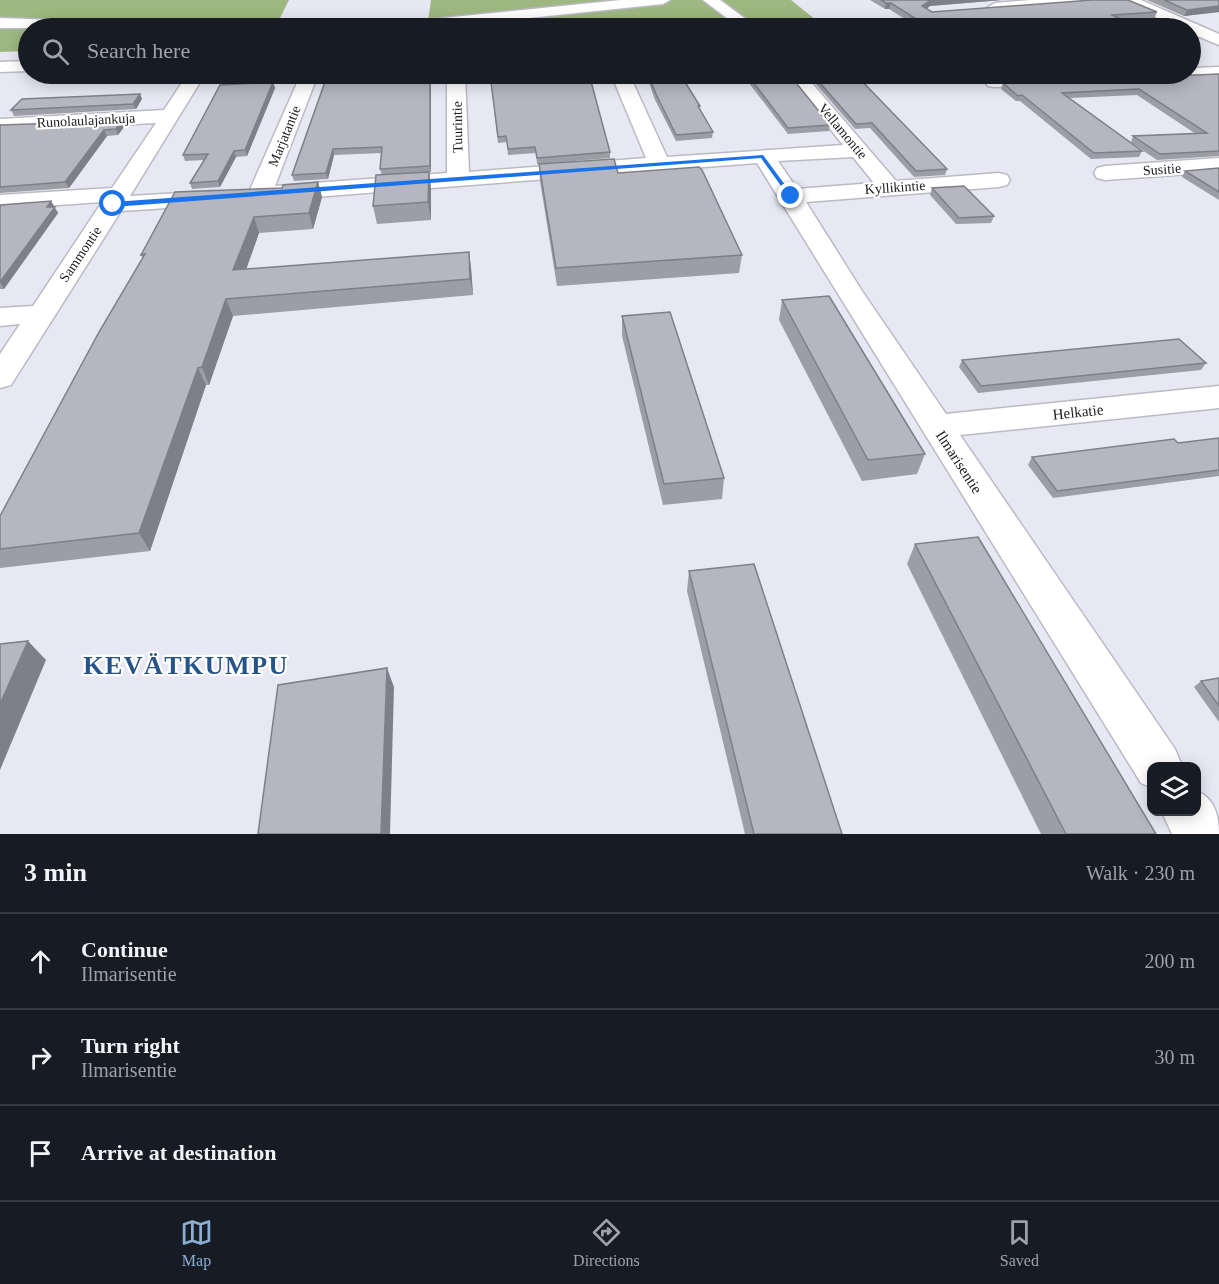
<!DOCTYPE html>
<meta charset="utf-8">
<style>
body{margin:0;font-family:Georgia,serif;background:#20242c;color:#f1f3f6}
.controls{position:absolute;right:18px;bottom:18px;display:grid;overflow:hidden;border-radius:12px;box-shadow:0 3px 15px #0003}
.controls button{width:54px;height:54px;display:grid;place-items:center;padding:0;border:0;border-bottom:2px solid #363941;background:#171b24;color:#f1f3f6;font:30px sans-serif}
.stop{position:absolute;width:18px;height:18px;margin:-14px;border:4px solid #1a73e8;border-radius:50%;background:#fff}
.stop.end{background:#1a73e8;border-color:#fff;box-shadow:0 2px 6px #0008}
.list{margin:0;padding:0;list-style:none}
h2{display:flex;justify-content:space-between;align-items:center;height:78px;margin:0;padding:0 24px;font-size:26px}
h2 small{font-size:20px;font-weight:400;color:#9ea1a6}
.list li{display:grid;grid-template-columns:39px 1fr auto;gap:18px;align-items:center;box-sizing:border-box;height:96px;padding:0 24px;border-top:2px solid #363941}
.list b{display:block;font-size:22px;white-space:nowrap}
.list p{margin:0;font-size:20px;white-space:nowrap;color:#9ea1a6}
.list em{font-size:20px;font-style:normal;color:#9ea1a6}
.icon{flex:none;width:33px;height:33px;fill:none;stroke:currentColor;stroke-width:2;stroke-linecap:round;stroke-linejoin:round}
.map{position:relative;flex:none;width:1219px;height:834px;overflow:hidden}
.search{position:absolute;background:#171b24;box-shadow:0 3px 15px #0003;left:18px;right:18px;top:18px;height:66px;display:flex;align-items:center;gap:15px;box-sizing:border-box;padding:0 21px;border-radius:33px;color:#9ea1a6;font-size:22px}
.sheet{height:366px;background:#171b24}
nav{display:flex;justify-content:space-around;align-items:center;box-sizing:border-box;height:84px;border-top:2px solid #363941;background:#171b24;font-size:16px;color:#9ea1a6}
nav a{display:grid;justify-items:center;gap:3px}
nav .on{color:#8bafd3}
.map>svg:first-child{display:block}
.forest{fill:#9fb882}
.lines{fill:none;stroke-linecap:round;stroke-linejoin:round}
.minor-casing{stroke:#babac5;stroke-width:3}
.minor{fill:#fff;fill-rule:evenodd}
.wall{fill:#9d9da6;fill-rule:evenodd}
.shaded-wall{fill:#7f7f87}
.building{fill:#b6b6c1;stroke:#7f7f87;stroke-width:1.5}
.route{fill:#1a73e8}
.labels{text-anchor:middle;stroke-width:4.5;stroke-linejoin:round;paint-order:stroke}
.far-street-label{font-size:14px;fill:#202024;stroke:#fff}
.street-label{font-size:15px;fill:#202024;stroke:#fff}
.near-district-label{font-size:26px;font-weight:bold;letter-spacing:1.5px;fill:#275488;stroke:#fff}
</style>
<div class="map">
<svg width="1219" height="834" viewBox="0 0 1219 834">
<rect width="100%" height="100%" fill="#e8e8f4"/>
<!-- forest -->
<g class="forest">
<path d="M 0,0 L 289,0 L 275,28 L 28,28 L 28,51 L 0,52 Z"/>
<path d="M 431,0 L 791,0 L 826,28 L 427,28 Z"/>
</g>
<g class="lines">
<defs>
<g id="minor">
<path d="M 621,0 L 670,0 L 663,4 L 434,28 L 386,28 L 394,23 Z"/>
<path d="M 703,0 L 720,0 L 758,28 L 740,28 Z"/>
<path d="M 1030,0 L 1096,0 L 1089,4 L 995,11 L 988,7 L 995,3 Z"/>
<path d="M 1122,0 L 1141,0 L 1219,34 L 1219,45 L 1190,33 L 1190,28 L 1180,28 L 1124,3 Z"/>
<path d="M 0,18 L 144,23 L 152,28 L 0,28 Z"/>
<path d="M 28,61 L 28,71 L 0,72 L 0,62 Z"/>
<path d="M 1219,67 L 1219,77 L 994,87 L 988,86 L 985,82 L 988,78 L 994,77 L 1068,74 L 1190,74 L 1190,68 Z"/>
<path d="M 174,74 L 196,74 L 202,79 L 130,196 L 214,191 L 222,193 L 226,198 L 222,203 L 214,205 L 121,211 L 11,385 L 0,388 L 0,354 L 20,324 L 0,326 L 0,308 L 33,306 L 102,202 L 0,209 L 0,195 L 112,188 L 156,123 L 3,130 L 0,129 L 0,119 L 164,110 L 183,81 Z"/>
<path d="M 301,74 L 315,74 L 317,77 L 275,186 L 447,173 L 447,74 L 465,74 L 469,172 L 646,158 L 611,74 L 629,74 L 667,157 L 843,145 L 786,74 L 804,74 L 896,181 L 999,173 L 1007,175 L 1010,180 L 1007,185 L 999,187 L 806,202 L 862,291 L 946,414 L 1219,386 L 1219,408 L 960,435 L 1175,749 L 1182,766 L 1152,766 L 1152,788 L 1141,783 L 757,163 L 275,200 L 252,199 L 248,194 ZM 853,157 L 874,183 L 797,189 L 778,161 Z"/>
<path d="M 1219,158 L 1219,172 L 1105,180 L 1097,178 L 1094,173 L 1097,168 L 1105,166 Z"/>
<path d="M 1196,791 C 1215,798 1219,816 1219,834 L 1172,834 L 1162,812 L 1196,812 Z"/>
</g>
</defs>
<!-- minor casing -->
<use href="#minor" class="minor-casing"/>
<!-- minor -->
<use href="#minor" class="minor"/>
</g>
<!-- wall -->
<g class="wall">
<path d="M 870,0 L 1002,0 L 930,6 L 926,9 L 932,12 L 1157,12 L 1154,19 L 1119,21 L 1134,28 L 919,28 L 889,9 L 885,9 Z"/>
<path d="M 1147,0 L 1219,0 L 1219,12 L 1184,16 Z"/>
<path d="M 490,74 L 610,152 L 610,158 L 537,164 L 536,153 L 508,155 L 507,142 L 498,143 Z"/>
<path d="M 646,74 L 680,74 L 700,106 L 699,109 L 713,132 L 712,138 L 676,141 L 655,100 Z"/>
<path d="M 742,74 L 789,74 L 830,125 L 829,131 L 788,134 Z"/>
<path d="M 807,74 L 855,74 L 947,169 L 945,175 L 914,177 L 870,128 L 855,129 Z"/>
<path d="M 979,74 L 1039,74 L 986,77 Z"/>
<path d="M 1219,74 L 1219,156 L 1157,160 L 1132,143 L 1142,151 L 1139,157 L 1091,159 L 1020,101 L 1016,101 L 1001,89 L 1003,83 ZM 1137,95 L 1196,134 L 1133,136 L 1131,142 L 1070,98 Z"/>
<path d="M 431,79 L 431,172 L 429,172 L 431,189 L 431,220 L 377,224 L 373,206 L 382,175 L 380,169 L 382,153 L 334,155 L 328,179 L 294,181 L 292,175 Z"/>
<path d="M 273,82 L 275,88 L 247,156 L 236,157 L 220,187 L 192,189 L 190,183 L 204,160 L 185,161 L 183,155 Z"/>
<path d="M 140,94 L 142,99 L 136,109 L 14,116 L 11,110 Z"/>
<path d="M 0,125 L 124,127 L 118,135 L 107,136 L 69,188 L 0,193 Z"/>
<path d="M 539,164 L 618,173 L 742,255 L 739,273 L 557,286 L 540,181 Z"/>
<path d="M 1219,168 L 1219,200 L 1182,177 L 1185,171 Z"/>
<path d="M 318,182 L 322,197 L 313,229 L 259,233 L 246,269 L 469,252 L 471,268 L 473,295 L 233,316 L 209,385 L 206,385 L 150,551 L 0,568 L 0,516 L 143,259 L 141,255 L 282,188 Z"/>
<path d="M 932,188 L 994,216 L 991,223 L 956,224 L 930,195 Z"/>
<path d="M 51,201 L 58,213 L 4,289 L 0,289 L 0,205 Z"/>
<path d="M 782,300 L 925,454 L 917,474 L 862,481 L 779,320 Z"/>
<path d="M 622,316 L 724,478 L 722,499 L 663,505 L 622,336 Z"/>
<path d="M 962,360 L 1206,363 L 1201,370 L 978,393 L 959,367 Z"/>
<path d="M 1219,438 L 1219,476 L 1053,498 L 1028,465 L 1032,457 L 1178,443 Z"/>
<path d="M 915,544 L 1156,834 L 1041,834 L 907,564 Z"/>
<path d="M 689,571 L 842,834 L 745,834 L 687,591 Z"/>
<path d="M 1219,678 L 1219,722 L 1194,687 L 1201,681 Z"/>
</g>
<!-- shaded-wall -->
<g class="shaded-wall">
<path d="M 931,0 L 1002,0 L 930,6 L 921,13 L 922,6 Z"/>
<path d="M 886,3 L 891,3 L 889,9 L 885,9 Z"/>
<path d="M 1219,6 L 1219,12 L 1184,16 L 1187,10 Z"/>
<path d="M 430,74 L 431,79 L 431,172 L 430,166 Z"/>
<path d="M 273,82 L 275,88 L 247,156 L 245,150 Z"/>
<path d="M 140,94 L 142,99 L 136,109 L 133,104 Z"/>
<path d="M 121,121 L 124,127 L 118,135 L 116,129 Z"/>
<path d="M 104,130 L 107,136 L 69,188 L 65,182 Z"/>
<path d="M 333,149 L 334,155 L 328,179 L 326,173 Z"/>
<path d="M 234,151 L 236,157 L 220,187 L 218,181 Z"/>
<path d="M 429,172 L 431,189 L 431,220 L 428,202 Z"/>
<path d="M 318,182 L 322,197 L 313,229 L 309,213 Z"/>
<path d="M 51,201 L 58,213 L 4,289 L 0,282 Z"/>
<path d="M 254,217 L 259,233 L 240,287 L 233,270 Z"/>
<path d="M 469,252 L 471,268 L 473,295 L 470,279 Z"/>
<path d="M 226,299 L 233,316 L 209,385 L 202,367 Z"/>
<path d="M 198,368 L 206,385 L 150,551 L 139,533 Z"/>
<path d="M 28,641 L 46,660 L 0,770 L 0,704 Z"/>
<path d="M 387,668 L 394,687 L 390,834 L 381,834 Z"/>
</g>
<!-- building -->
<g class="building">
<path d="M 881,0 L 931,0 L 922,6 L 932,12 L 1092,0 L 1128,0 L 1157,12 L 1112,15 L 1120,19 L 1117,19 L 1134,28 L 934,28 L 931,26 L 927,26 L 891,3 L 886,3 Z"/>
<path d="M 1164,0 L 1219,0 L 1219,6 L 1187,10 Z"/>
<path d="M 430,74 L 430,166 L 380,169 L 382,147 L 333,149 L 326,173 L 292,175 L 326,79 Z"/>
<path d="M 490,74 L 589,74 L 610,152 L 537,158 L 535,147 L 508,149 L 506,136 L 498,137 Z"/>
<path d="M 648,74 L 680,74 L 700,106 L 698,106 L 713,132 L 676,135 L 656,94 Z"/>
<path d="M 747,74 L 789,74 L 830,125 L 788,128 Z"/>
<path d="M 812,74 L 855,74 L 947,169 L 916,171 L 872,123 L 856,124 Z"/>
<path d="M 1219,74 L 1219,151 L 1160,154 L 1133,136 L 1207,133 L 1139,89 L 1062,93 L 1142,151 L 1094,153 L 1022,95 L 1018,96 L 1003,83 Z"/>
<path d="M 273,82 L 245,150 L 234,151 L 218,181 L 190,183 L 208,154 L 183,155 L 220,85 Z"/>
<path d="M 140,94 L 133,104 L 11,110 L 22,99 Z"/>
<path d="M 121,121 L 116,129 L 104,130 L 65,182 L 0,187 L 0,125 Z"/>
<path d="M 614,159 L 618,173 L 699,167 L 702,170 L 742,255 L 556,268 L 539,164 Z"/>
<path d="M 1219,168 L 1219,192 L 1185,171 Z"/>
<path d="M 429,172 L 428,202 L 373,206 L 376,175 Z"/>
<path d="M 318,182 L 309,213 L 254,217 L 233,270 L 469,252 L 470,279 L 226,299 L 202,367 L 198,368 L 139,533 L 0,549 L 0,516 L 99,332 L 145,254 L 141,255 L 175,192 L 282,188 L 283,185 Z"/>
<path d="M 964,186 L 994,216 L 959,218 L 932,188 Z"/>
<path d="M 51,201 L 47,207 L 55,207 L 0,282 L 0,205 Z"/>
<path d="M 829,296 L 925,454 L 868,460 L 782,300 Z"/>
<path d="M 670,312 L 724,478 L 664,484 L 622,316 Z"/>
<path d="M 1179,339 L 1206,363 L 981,386 L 962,360 Z"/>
<path d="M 1219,438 L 1219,470 L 1057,491 L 1032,457 L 1174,439 L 1178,443 Z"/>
<path d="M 978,537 L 1156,834 L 1066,834 L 915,544 Z"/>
<path d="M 754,564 L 842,834 L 754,834 L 689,571 Z"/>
<path d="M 28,641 L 0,704 L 0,644 Z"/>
<path d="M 387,668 L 381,834 L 258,834 L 278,685 Z"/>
<path d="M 1219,678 L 1219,706 L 1201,681 Z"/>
</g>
<!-- route -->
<path class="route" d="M 763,155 L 794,197 L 789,197 L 761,158 L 113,207 L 110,204 L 113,202 Z"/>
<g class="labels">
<!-- far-street labels -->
<g class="far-street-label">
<text transform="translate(86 120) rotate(-3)" y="5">Runolaulajankuja</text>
<text transform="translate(457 127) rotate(-91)" y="5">Tuurintie</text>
<text transform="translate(843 131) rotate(50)" y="5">Vellamontie</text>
<text transform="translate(284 136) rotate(-68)" y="5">Marjatantie</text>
<text transform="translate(1162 169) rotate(-4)" y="5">Susitie</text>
<text transform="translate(895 187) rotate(-4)" y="5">Kyllikintie</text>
<text transform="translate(80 254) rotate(-56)" y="5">Sammontie</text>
</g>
<!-- street labels -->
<g class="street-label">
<text transform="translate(1078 412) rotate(-6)" y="5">Helkatie</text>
<text transform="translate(959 462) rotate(57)" y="5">Ilmarisentie</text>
</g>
<!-- near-district labels -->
<g class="near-district-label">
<text x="186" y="674">KEVÄTKUMPU</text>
</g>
</g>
</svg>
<div class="controls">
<button><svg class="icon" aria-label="layers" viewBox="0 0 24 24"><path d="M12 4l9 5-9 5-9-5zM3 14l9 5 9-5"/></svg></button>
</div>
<div class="stop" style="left:113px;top:204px"></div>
<div class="stop end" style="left:791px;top:196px"></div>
<div class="search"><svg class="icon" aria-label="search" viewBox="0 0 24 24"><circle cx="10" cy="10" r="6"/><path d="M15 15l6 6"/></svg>Search here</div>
</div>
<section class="sheet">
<h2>3 min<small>Walk · 230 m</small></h2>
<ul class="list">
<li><svg class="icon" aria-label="ahead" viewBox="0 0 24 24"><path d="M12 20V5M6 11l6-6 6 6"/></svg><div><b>Continue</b><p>Ilmarisentie</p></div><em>200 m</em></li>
<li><svg class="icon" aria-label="right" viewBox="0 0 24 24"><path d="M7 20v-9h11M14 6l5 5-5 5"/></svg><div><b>Turn right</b><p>Ilmarisentie</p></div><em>30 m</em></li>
<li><svg class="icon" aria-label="arrive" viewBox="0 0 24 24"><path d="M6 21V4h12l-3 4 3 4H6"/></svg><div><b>Arrive at destination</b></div></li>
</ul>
</section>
<nav>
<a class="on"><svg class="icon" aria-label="map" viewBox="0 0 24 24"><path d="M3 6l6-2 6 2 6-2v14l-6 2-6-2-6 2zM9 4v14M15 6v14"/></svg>Map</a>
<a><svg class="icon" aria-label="directions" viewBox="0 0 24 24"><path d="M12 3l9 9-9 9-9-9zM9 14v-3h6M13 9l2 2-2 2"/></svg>Directions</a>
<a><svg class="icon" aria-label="saved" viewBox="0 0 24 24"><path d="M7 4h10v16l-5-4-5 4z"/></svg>Saved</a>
</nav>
